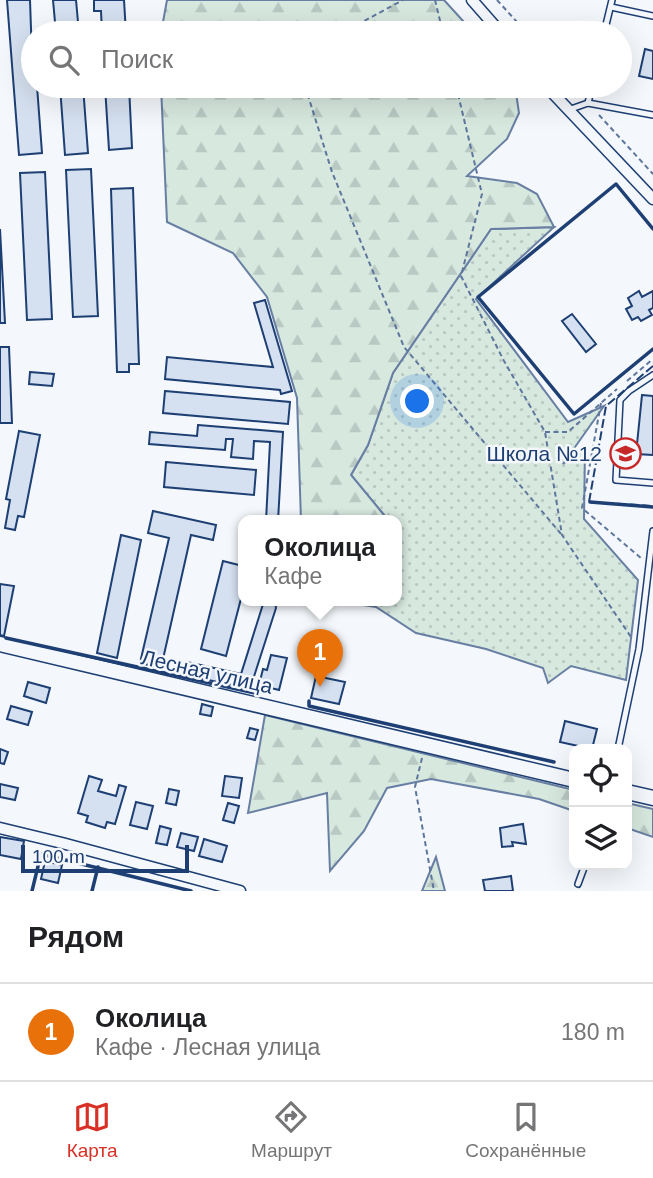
<!DOCTYPE html>
<html lang="ru">
<meta charset="utf-8">
<style>
body{margin:0;font-family:Arial,sans-serif;background:#f2f2f2;color:#202124}
.controls{position:absolute;right:21px;bottom:21px;display:grid;overflow:hidden;border-radius:14px;box-shadow:0 7px 28px #0002}
.controls button{width:63px;height:63px;display:grid;place-items:center;padding:0;border:0;border-bottom:2px solid #e0e0e0;background:#fff;color:#202124;font:35px sans-serif}
.scale{position:absolute;left:21px;bottom:18px;width:168px;box-sizing:border-box;padding-left:7px;border:4px solid #1d3f73;border-top:0;font-size:19px;line-height:24px;white-space:nowrap;color:#1d3f73;-webkit-text-stroke:5px #f4f7fb;paint-order:stroke}
.you{position:absolute;left:418px;top:402px;width:24px;height:24px;margin:-18px;border:5px solid #fff;border-radius:50%;background:#1a73e8;box-shadow:0 0 0 10px #1a73e833}
.badge{display:grid;place-items:center;width:46px;height:46px;border-radius:50%;background:#d93025;color:#fff;font-size:23px;font-weight:700}
.pin{position:absolute;translate:-50% -58px;filter:drop-shadow(0 2px 4px #0008)}
.pin::after{content:'';position:absolute;top:37px;width:24px;height:21px;background:inherit;clip-path:polygon(0 0,100% 0,50% 100%)}
.popup{position:absolute;left:238px;top:515px;width:164px;height:91px;box-sizing:border-box;display:grid;place-content:center;border-radius:14px;background:#fff;filter:drop-shadow(0 2px 5px #0005);font-size:23px;white-space:nowrap;color:#757577}
.popup b{font-size:26px;color:#202124}
.popup::after{content:'';position:absolute;left:50%;top:100%;margin-left:-14px;border:14px solid transparent;border-top-color:#fff}
.list{margin:0;padding:0;list-style:none}
h2{display:flex;justify-content:space-between;align-items:center;height:91px;margin:0;padding:0 28px;font-size:30px}
h2 small{font-size:23px;font-weight:400;color:#757577}
.list li{display:grid;grid-template-columns:46px 1fr auto;gap:21px;align-items:center;box-sizing:border-box;height:98px;padding:0 28px;border-top:2px solid #e0e0e0}
.list b{display:block;font-size:26px;white-space:nowrap}
.list p{margin:0;font-size:23px;white-space:nowrap;color:#757577}
.list em{font-size:23px;font-style:normal;color:#757577}
.icon{flex:none;width:38px;height:38px;fill:none;stroke:currentColor;stroke-width:2;stroke-linecap:round;stroke-linejoin:round}
.map{position:relative;flex:none;width:653px;height:891px;overflow:hidden}
.search{position:absolute;background:#fff;box-shadow:0 7px 28px #0002;left:21px;right:21px;top:21px;height:77px;display:flex;align-items:center;gap:18px;box-sizing:border-box;padding:0 24px;border-radius:38px;color:#757577;font-size:26px}
.sheet{height:189px;background:#fff}
nav{display:flex;justify-content:space-around;align-items:center;box-sizing:border-box;height:98px;border-top:2px solid #e0e0e0;background:#fff;font-size:19px;color:#757577}
nav a{display:grid;justify-items:center;gap:4px}
nav .on{color:#d93025}
.map>svg:first-child{display:block}
.grass{fill:url(#grass-dots);stroke:#687fa3;stroke-width:2}
.forest{fill:url(#forest-firs);stroke:#687fa3;stroke-width:2}
.building{fill:#d5e0f0;stroke:#1d3f73;stroke-width:2}
.lines{fill:none;stroke-linecap:round;stroke-linejoin:round}
.service-casing{stroke:#1d3f73;stroke-width:8}
.minor-casing{stroke:#1d3f73;stroke-width:13}
.secondary-casing{stroke:#1d3f73;stroke-width:17}
.path{stroke:#5e769c;stroke-width:2;stroke-dasharray:5 3.5;stroke-linecap:butt}
.service{stroke:#f4f7fb;stroke-width:5}
.minor{stroke:#f4f7fb;stroke-width:10}
.secondary{stroke:#f4f7fb;stroke-width:14}
.fence{stroke:#1d3f73;stroke-width:2;stroke-dasharray:9 3.5;stroke-linecap:butt}
.wall{stroke:#1d3f73;stroke-width:3.5}
.labels{text-anchor:middle;stroke-width:5;stroke-linejoin:round;paint-order:stroke}
.poi-label{font-size:21px;fill:#1d3f73;stroke:#f4f7fb;text-anchor:end}
.street-label{font-size:21px;fill:#1d3f73;stroke:#f4f7fb}
</style>
<div class="map">
<svg width="653" height="891" viewBox="0 0 653 891">
<defs>
<pattern id="grass-dots" width="8" height="8" patternUnits="userSpaceOnUse" patternTransform="scale(1.75)"><rect width="8" height="8" fill="#d7e8df"/><path d="M2 2h.1M6 6h.1" fill="none" stroke="#b8c8c3" stroke-width="1.8" stroke-linecap="round"/></pattern>
<pattern id="forest-firs" width="22" height="20" patternUnits="userSpaceOnUse" patternTransform="scale(1.75)"><rect width="22" height="20" fill="#d7e8df"/><path d="M5 1l3.5 6h-7zM16 11l3.5 6h-7z" fill="#b8c8c3"/></pattern>
</defs>
<rect width="100%" height="100%" fill="#f4f7fb"/>
<!-- grass -->
<path class="grass" d="M 554,227 L 476,299 L 568,422 L 604,406 L 563,464 L 585,449 L 584,519 L 638,580 L 626,680 L 571,666 L 548,683 L 543,668 L 486,649 L 416,633 L 376,607 L 338,601 L 397,601 L 397,521 L 389,521 L 351,475 L 368,445 L 393,373 L 491,229 Z"/>
<!-- forest -->
<g class="forest">
<path d="M 167,0 L 444,0 L 474,33 L 161,33 Z"/>
<path d="M 161,86 L 515,86 L 519,113 L 507,139 L 467,176 L 517,183 L 537,194 L 554,227 L 491,229 L 393,373 L 368,445 L 351,475 L 389,521 L 301,521 L 297,398 L 267,297 L 233,253 L 167,222 Z"/>
<path d="M 265,715 L 574,790 L 574,811 L 539,799 L 431,779 L 387,788 L 364,831 L 330,871 L 327,793 L 248,813 Z"/>
<path d="M 627,803 L 653,809 L 653,837 L 627,828 Z"/>
<path d="M 436,857 L 445,891 L 422,891 Z"/>
</g>
<!-- building -->
<g class="building">
<path d="M 7,0 L 30,0 L 33,86 L 37,86 L 42,153 L 19,155 Z"/>
<path d="M 53,0 L 76,0 L 79,33 L 56,33 Z"/>
<path d="M 94,0 L 124,0 L 126,33 L 102,33 L 101,11 L 94,11 Z"/>
<path d="M 645,49 L 653,51 L 653,79 L 639,76 Z"/>
<path d="M 60,86 L 83,86 L 88,153 L 65,155 Z"/>
<path d="M 105,86 L 129,86 L 132,148 L 109,150 Z"/>
<path d="M 91,169 L 98,316 L 73,317 L 66,170 Z"/>
<path d="M 45,172 L 52,319 L 27,320 L 20,173 Z"/>
<path d="M 133,188 L 139,364 L 129,364 L 129,372 L 117,372 L 111,189 Z"/>
<path d="M 0,229 L 5,323 L 0,323 Z"/>
<path d="M 639,291 L 642,297 L 653,291 L 653,308 L 649,310 L 652,315 L 641,321 L 638,317 L 632,320 L 626,309 L 632,306 L 628,298 Z"/>
<path d="M 265,300 L 292,391 L 281,394 L 280,390 L 165,379 L 167,357 L 273,367 L 254,303 Z"/>
<path d="M 572,314 L 596,344 L 586,352 L 562,321 Z"/>
<path d="M 0,347 L 9,347 L 12,423 L 0,423 Z"/>
<path d="M 30,372 L 54,374 L 52,386 L 29,384 Z"/>
<path d="M 165,391 L 290,402 L 288,424 L 163,413 Z"/>
<path d="M 642,395 L 653,396 L 653,455 L 636,454 Z"/>
<path d="M 198,425 L 283,432 L 278,521 L 266,521 L 270,442 L 254,441 L 253,459 L 231,457 L 233,439 L 226,439 L 225,450 L 149,444 L 150,432 L 197,436 Z"/>
<path d="M 19,431 L 40,435 L 24,517 L 18,516 L 15,530 L 5,528 L 10,500 L 6,499 Z"/>
<path d="M 166,462 L 256,470 L 254,495 L 164,487 Z"/>
<path d="M 153,511 L 216,525 L 213,540 L 191,535 L 161,668 L 140,663 L 169,538 L 148,533 Z"/>
<path d="M 121,535 L 141,540 L 117,658 L 97,653 Z"/>
<path d="M 223,561 L 243,566 L 243,591 L 226,656 L 201,649 Z"/>
<path d="M 0,584 L 14,586 L 4,636 L 0,635 Z"/>
<path d="M 264,601 L 275,601 L 276,608 L 250,689 L 185,675 L 187,662 L 241,674 Z"/>
<path d="M 271,655 L 287,658 L 279,690 L 259,685 L 263,669 L 267,670 Z"/>
<path d="M 316,676 L 345,682 L 339,704 L 311,698 Z"/>
<path d="M 28,682 L 50,688 L 46,703 L 24,696 Z"/>
<path d="M 202,704 L 213,707 L 211,716 L 200,714 Z"/>
<path d="M 11,706 L 32,712 L 28,725 L 7,719 Z"/>
<path d="M 565,721 L 597,729 L 592,749 L 560,742 Z"/>
<path d="M 250,728 L 258,730 L 255,740 L 247,738 Z"/>
<path d="M 0,749 L 8,752 L 4,764 L 0,763 Z"/>
<path d="M 89,776 L 102,780 L 98,791 L 116,796 L 119,785 L 126,787 L 115,824 L 107,822 L 105,828 L 86,822 L 88,816 L 78,813 Z"/>
<path d="M 225,776 L 242,778 L 239,798 L 222,796 Z"/>
<path d="M 0,784 L 18,788 L 15,800 L 0,797 Z"/>
<path d="M 169,789 L 179,791 L 176,805 L 166,803 Z"/>
<path d="M 136,802 L 153,806 L 147,829 L 130,825 Z"/>
<path d="M 228,803 L 239,806 L 234,823 L 223,820 Z"/>
<path d="M 523,824 L 526,844 L 512,842 L 513,846 L 502,847 L 500,828 Z"/>
<path d="M 160,826 L 171,829 L 167,845 L 156,843 Z"/>
<path d="M 181,833 L 198,837 L 194,851 L 177,847 Z"/>
<path d="M 0,837 L 24,841 L 21,859 L 0,855 Z"/>
<path d="M 204,839 L 227,846 L 222,862 L 199,856 Z"/>
<path d="M 45,861 L 62,865 L 58,883 L 41,879 Z"/>
<path d="M 511,876 L 513,891 L 485,891 L 483,880 Z"/>
</g>
<g class="lines">
<defs>
<g id="service">
<path d="M 611,7 L 653,16"/>
<path d="M 604,33 L 612,0"/>
<path d="M 588,103 L 592,86"/>
<path d="M 568,110 L 588,103 L 653,115"/>
<path d="M 653,375 L 629,391 L 620,400 L 616,480 L 653,483"/>
<path d="M 618,749 L 639,649 L 653,531"/>
<path d="M 578,884 L 585,865"/>
</g>
<g id="minor">
<path d="M 472,0 L 501,33"/>
<path d="M 546,86 L 653,199"/>
<path d="M 0,828 L 62,843 L 240,891"/>
</g>
<g id="secondary">
<path d="M 0,644 L 574,780"/>
<path d="M 627,792 L 653,798"/>
</g>
</defs>
<!-- service casing -->
<use href="#service" class="service-casing"/>
<!-- minor casing -->
<use href="#minor" class="minor-casing"/>
<!-- secondary casing -->
<use href="#secondary" class="secondary-casing"/>
<!-- path -->
<g class="path">
<path d="M 435,0 L 443,33"/>
<path d="M 497,0 L 527,33"/>
<path d="M 342,33 L 403,0"/>
<path d="M 305,86 L 332,172 L 404,347 L 561,534"/>
<path d="M 456,86 L 482,194 L 461,276 L 504,361 L 545,432 L 562,535 L 631,637"/>
<path d="M 573,86 L 581,95"/>
<path d="M 599,115 L 653,174"/>
<path d="M 627,381 L 653,359"/>
<path d="M 601,403 L 582,508 L 641,558"/>
<path d="M 545,432 L 568,432 L 617,389"/>
<path d="M 422,758 L 415,787 L 434,891"/>
</g>
<!-- service -->
<use href="#service" class="service"/>
<!-- minor -->
<use href="#minor" class="minor"/>
<!-- secondary -->
<use href="#secondary" class="secondary"/>
<!-- fence -->
<path class="fence" d="M 653,366 L 606,406 L 589,502 L 653,506"/>
<!-- wall -->
<g class="wall">
<path d="M 653,229 L 616,184 L 478,297 L 574,414 L 653,349"/>
<path d="M 590,502 L 653,507"/>
<path d="M 6,638 L 255,693 L 259,685"/>
<path d="M 309,701 L 309,706 L 554,762"/>
<path d="M 32,891 L 41,854 L 191,891"/>
<path d="M 92,891 L 98,867"/>
</g>
</g>
<!-- icons -->
<defs>
<symbol id="school-ring" viewBox="-11 -11 22 22"><circle r="9.5" fill="#f4f7fb" stroke="#c62828" stroke-width="1.5"/><path d="M0-5L7-2L0 1L-7-2ZM-4 1L0 2.5L4 1V4Q0 6-4 4Z" fill="#c62828"/></symbol>
</defs>
<g fill-rule="evenodd">
<use href="#school-ring" x="608" y="436" width="35" height="35"/>
</g>
<g class="labels">
<!-- poi labels -->
<g class="poi-label">
<text x="602" y="461">Школа №12</text>
</g>
<!-- street labels -->
<g class="street-label">
<text transform="translate(207 672) rotate(13)" y="7">Лесная улица</text>
</g>
</g>
</svg>
<div class="controls">
<button><svg class="icon" aria-label="locate" viewBox="0 0 24 24"><circle cx="12" cy="12" r="6"/><path d="M12 2v4M12 18v4M2 12h4M18 12h4"/></svg></button>
<button><svg class="icon" aria-label="layers" viewBox="0 0 24 24"><path d="M12 4l9 5-9 5-9-5zM3 14l9 5 9-5"/></svg></button>
</div>
<div class="scale">100 m</div>
<div class="you"></div>
<div class="pin badge" style="left:320px;top:687px;background:#e8710a">1</div>
<div class="popup"><b>Околица</b>Кафе</div>
<div class="search"><svg class="icon" aria-label="search" viewBox="0 0 24 24"><circle cx="10" cy="10" r="6"/><path d="M15 15l6 6"/></svg>Поиск</div>
</div>
<section class="sheet">
<h2>Рядом<small></small></h2>
<ul class="list">
<li><span class="badge" style="background:#e8710a">1</span><div><b>Околица</b><p>Кафе · Лесная улица</p></div><em>180 m</em></li>
</ul>
</section>
<nav>
<a class="on"><svg class="icon" aria-label="map" viewBox="0 0 24 24"><path d="M3 6l6-2 6 2 6-2v14l-6 2-6-2-6 2zM9 4v14M15 6v14"/></svg>Карта</a>
<a><svg class="icon" aria-label="directions" viewBox="0 0 24 24"><path d="M12 3l9 9-9 9-9-9zM9 14v-3h6M13 9l2 2-2 2"/></svg>Маршрут</a>
<a><svg class="icon" aria-label="saved" viewBox="0 0 24 24"><path d="M7 4h10v16l-5-4-5 4z"/></svg>Сохранённые</a>
</nav>
